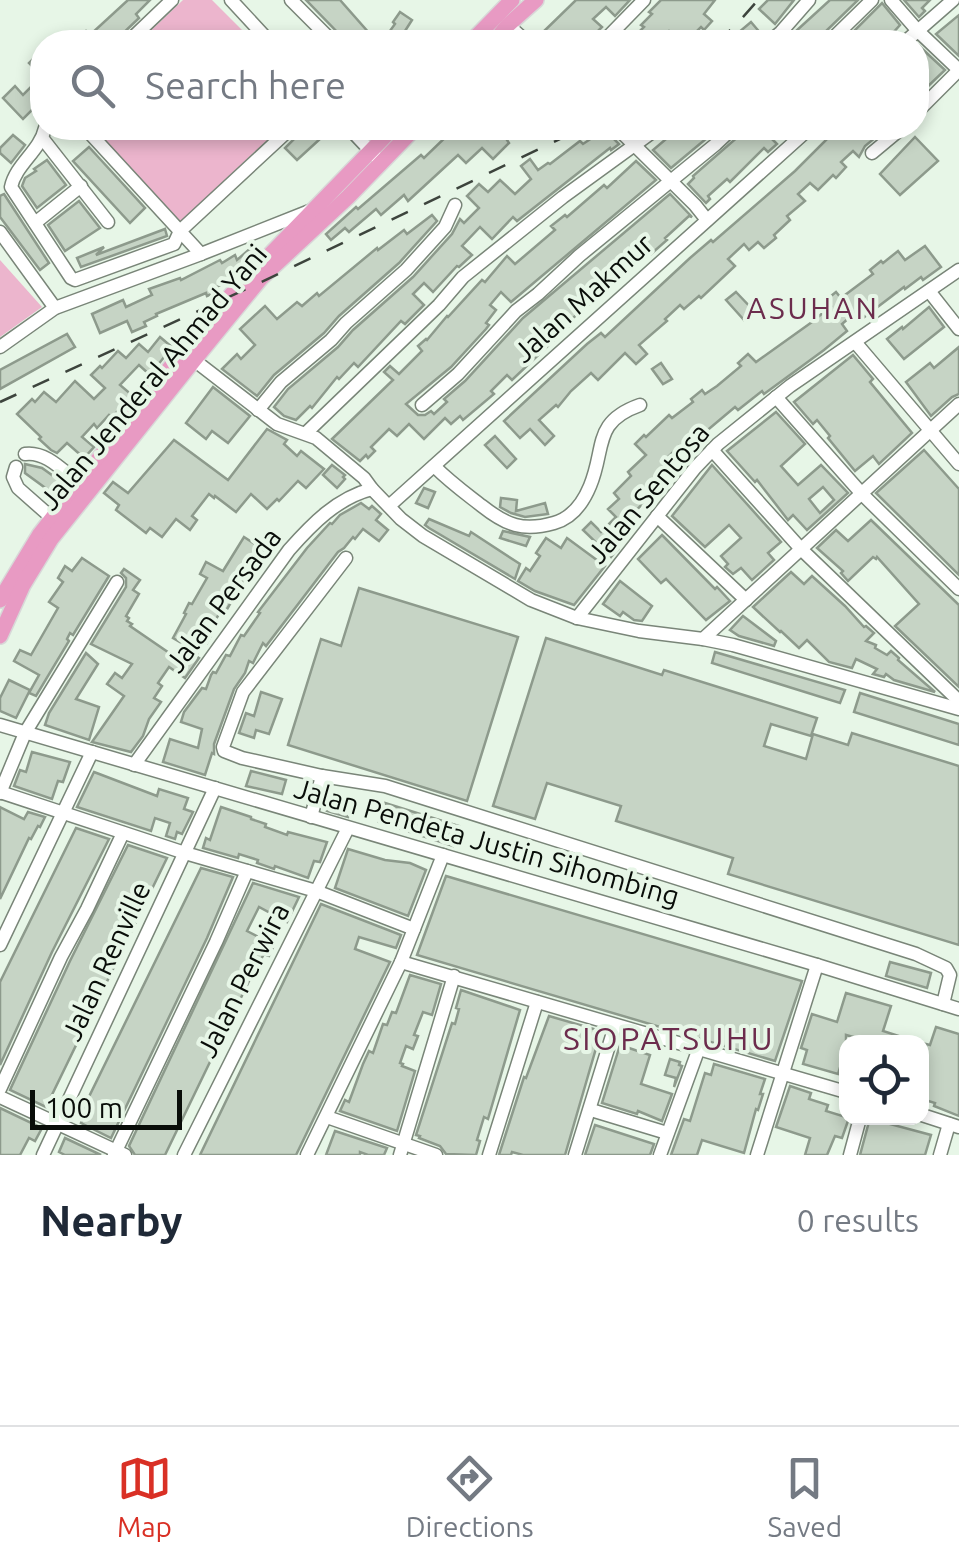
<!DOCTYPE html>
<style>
body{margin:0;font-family:Ubuntu,sans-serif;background:#f6f6f7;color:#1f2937}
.controls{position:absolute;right:30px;bottom:30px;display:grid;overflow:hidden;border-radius:20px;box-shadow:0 5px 15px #0003}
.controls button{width:90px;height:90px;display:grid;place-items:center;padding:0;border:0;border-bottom:2px solid #e0e1e3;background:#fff;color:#1f2937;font:50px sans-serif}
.scale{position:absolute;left:30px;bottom:25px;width:152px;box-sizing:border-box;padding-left:10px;border:5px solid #090d09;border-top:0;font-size:28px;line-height:35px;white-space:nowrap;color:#090d09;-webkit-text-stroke:8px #e7f6e7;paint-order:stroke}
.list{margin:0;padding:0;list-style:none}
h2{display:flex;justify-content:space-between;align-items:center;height:130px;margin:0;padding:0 40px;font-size:42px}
h2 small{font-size:32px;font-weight:400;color:#747a83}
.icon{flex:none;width:55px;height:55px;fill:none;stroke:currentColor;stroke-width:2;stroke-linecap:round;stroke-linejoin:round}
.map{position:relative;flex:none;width:959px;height:1155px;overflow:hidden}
.search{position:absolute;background:#fff;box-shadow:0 5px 15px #0003;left:30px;right:30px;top:30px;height:110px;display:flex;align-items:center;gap:25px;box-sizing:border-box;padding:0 35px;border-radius:40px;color:#747a83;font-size:38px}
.sheet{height:270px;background:#fff}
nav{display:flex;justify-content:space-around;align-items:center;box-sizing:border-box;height:140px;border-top:2px solid #e0e1e3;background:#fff;font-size:28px;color:#747a83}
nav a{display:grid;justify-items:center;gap:5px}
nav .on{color:#d93025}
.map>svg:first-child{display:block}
.green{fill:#ecb5cd}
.building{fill:#c6d4c5;stroke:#8d9a8c;stroke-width:2.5;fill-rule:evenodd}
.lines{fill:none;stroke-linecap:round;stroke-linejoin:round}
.minor-casing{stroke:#798578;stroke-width:15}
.major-casing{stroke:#d8d8d8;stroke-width:18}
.minor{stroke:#fff;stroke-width:12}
.major{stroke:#e89ac3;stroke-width:15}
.rail{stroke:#3d443d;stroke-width:2.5;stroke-dasharray:18 18;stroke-linecap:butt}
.labels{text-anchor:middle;stroke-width:8;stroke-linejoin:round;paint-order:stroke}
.street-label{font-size:28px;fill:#090d09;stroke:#e7f6e7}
.neighbourhood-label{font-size:30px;letter-spacing:2.5px;fill:#6c2c4d;stroke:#e7f6e7}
.quarter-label{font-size:32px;letter-spacing:2.5px;fill:#6c2c4d;stroke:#e7f6e7}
</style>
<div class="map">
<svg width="959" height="1155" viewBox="0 0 959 1155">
<rect width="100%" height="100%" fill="#e7f6e7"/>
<!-- green -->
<g class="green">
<path d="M 183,0 L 212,0 L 254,42 L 139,42 Z"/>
<path d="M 92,128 L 280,128 L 180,222 Z"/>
<path d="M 0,260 L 42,307 L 0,337 Z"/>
</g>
<!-- building -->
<g class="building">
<path d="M 128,0 L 150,0 L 136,14 L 139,18 L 114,42 L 74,42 L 86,31 L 90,35 Z"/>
<path d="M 306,0 L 340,0 L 377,42 L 347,42 Z"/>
<path d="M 576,0 L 630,0 L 615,16 L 606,7 L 593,19 L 602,27 L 591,38 L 593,42 L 542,42 L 537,38 Z"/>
<path d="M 661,0 L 715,0 L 704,14 L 712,21 L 704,30 L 701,27 L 686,42 L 681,42 L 669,31 L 658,42 L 629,42 L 644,27 L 641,25 L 652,14 L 649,12 Z"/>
<path d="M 768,0 L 794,0 L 775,24 L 759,9 Z"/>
<path d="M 830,0 L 858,0 L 822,35 L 819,42 L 784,42 Z"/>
<path d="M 904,0 L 930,0 L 922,8 L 925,11 L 919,17 Z"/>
<path d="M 882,3 L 900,25 L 891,35 L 883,42 L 843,42 Z"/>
<path d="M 400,12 L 412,20 L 405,31 L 421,42 L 382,42 L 395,24 L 393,22 Z"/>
<path d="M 959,15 L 959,56 L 936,34 Z"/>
<path d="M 751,22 L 762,35 L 753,42 L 736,42 L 732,38 Z"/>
<path d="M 918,45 L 945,70 L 922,92 L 921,91 L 916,95 Z"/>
<path d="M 38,54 L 42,59 L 42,100 L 23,119 L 3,98 L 15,86 L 23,95 L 42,76 L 29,63 Z"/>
<path d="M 305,128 L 332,128 L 297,160 L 285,148 Z"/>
<path d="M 455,128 L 520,128 L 507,140 L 509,143 L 493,159 L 482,148 L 466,163 L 458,155 L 408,201 L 404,195 L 381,215 L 376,209 L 349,232 L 345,228 L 331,240 L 326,234 L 356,207 L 358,209 L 421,155 L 424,158 Z"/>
<path d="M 607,128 L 609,134 L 619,144 L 611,150 L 610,148 L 517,221 L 513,217 L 492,239 L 480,227 L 462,246 L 472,255 L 459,267 L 457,266 L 433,292 L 424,283 L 413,294 L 424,305 L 405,324 L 401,321 L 358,367 L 354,363 L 339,379 L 337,377 L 312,408 L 310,406 L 296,420 L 284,416 L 274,407 L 288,389 L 338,347 L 353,330 L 413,277 L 452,234 L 460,219 L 464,223 L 479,208 L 467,196 L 479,184 L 488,192 L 500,180 L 515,194 L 531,179 L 521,166 L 530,159 L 538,170 L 548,163 L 550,164 L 580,141 L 583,144 Z"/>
<path d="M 679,128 L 719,128 L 671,168 L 653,150 Z"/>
<path d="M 743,128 L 787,128 L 773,140 L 777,144 L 768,152 L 764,148 L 730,182 L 727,179 L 708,196 L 710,199 L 706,203 L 688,184 L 694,178 L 693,176 L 740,135 Z"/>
<path d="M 838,128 L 887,128 L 865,146 L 859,157 L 853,151 L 841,162 L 846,167 L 836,178 L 833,175 L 818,190 L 810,183 L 798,194 L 805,201 L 787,216 L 790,220 L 774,235 L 776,238 L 764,248 L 758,242 L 749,250 L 744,244 L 728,259 L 735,266 L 701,298 L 699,296 L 684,309 L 680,305 L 665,319 L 667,321 L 639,345 L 647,354 L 636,364 L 625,353 L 598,380 L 591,373 L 571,391 L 558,407 L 556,405 L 539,420 L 554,436 L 545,445 L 530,429 L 520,438 L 504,421 L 587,344 L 601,333 L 605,337 L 690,258 L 711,240 L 713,242 L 795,171 Z"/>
<path d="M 13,135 L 25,145 L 11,163 L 0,153 L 0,148 Z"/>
<path d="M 915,137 L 938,161 L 900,195 L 880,174 Z"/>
<path d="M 89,147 L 145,208 L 130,223 L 73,161 Z"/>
<path d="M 47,160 L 66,185 L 37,208 L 22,186 L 25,178 L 36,171 L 34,169 Z"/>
<path d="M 636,161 L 656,180 L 511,302 L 501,292 L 490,305 L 496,310 L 486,323 L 489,325 L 486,329 L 451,367 L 406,404 L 418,415 L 425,415 L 431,411 L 434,414 L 447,402 L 444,399 L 465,381 L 523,318 L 670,194 L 692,217 L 689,216 L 665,238 L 667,240 L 651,254 L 648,251 L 627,273 L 623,269 L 610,280 L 596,293 L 599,296 L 567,323 L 570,325 L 512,380 L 507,375 L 491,391 L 494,394 L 463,420 L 460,416 L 451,424 L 445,418 L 424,439 L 409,424 L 397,436 L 389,429 L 371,447 L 375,451 L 368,458 L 366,455 L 360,461 L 332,439 L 393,380 L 384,372 L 390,366 L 399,374 L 422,351 L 418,346 L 426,339 L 427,340 L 447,316 L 448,317 L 482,280 L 485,282 L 507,256 L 515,264 L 555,230 L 551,226 L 565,215 L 567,217 L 604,185 L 607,188 Z"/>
<path d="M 4,194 L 49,263 L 40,270 L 0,217 L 0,196 Z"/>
<path d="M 79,201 L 100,228 L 65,251 L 48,225 Z"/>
<path d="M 432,215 L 437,221 L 399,263 L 339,316 L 324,333 L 274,375 L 257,396 L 222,369 L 237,354 L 241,359 L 255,345 L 240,329 L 265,306 L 277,319 L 297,302 L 302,306 L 317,293 L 319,296 L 377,248 L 378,250 L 404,230 L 407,234 Z"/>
<path d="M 165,229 L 167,236 L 81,267 L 77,258 L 104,247 L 96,255 Z"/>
<path d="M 925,246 L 941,267 L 923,280 L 921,277 L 905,289 L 904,287 L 863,318 L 857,311 L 842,324 L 847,331 L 824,350 L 764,394 L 762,391 L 738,410 L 735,407 L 697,439 L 694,435 L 681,448 L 679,446 L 667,458 L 669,460 L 660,469 L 672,481 L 664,491 L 659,486 L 632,515 L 635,518 L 624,528 L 628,532 L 614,545 L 618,549 L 611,557 L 583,530 L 591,522 L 601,532 L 616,517 L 608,509 L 619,499 L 614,493 L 631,476 L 628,472 L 646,455 L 635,444 L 644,435 L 646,437 L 669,415 L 672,418 L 693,402 L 691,399 L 702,390 L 705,394 L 717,386 L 741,366 L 738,363 L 748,354 L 756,362 L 812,322 L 831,306 L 826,300 L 836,292 L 841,298 L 873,274 L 870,270 L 881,261 L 883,263 L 898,251 L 905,260 Z"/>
<path d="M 252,247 L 257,252 L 239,270 L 229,276 L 230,279 L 217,287 L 219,291 L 207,296 L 206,293 L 156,314 L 157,316 L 144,322 L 146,326 L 132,332 L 127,321 L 100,333 L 92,314 L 123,300 L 126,307 L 152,295 L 149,289 L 180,278 L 181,280 L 220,260 L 222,263 L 235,255 L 237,260 Z"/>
<path d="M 736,292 L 754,311 L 744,320 L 726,300 Z"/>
<path d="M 929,307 L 944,327 L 904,359 L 887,339 L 902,327 L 903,329 Z"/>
<path d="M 67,334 L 75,347 L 0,389 L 0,370 Z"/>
<path d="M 160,337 L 172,347 L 150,375 L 139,365 L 120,385 L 133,396 L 112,417 L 109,415 L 97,428 L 94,424 L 82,437 L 94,447 L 84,458 L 67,443 L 57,453 L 51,450 L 39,439 L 41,437 L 17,414 L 32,399 L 35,402 L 44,392 L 56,402 L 75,381 L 94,399 L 105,388 L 91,375 L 100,366 L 102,368 L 118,351 L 126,358 L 139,344 L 148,352 Z"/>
<path d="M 959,347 L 959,394 L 952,397 L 931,416 L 906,382 L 930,363 L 934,368 Z"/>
<path d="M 853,355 L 873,379 L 870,382 L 912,433 L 879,464 L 873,456 L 855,471 L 828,438 L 830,436 L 817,420 L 813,424 L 794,402 Z"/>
<path d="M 661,363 L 672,379 L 663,384 L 652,369 Z"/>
<path d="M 213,387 L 250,416 L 228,443 L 212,431 L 206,439 L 186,423 Z"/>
<path d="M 776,412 L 805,444 L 781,466 L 798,485 L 821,465 L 848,493 L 807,530 L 793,515 L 788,520 L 757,480 L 755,482 L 727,451 ZM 823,487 L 834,500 L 820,513 L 809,499 Z"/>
<path d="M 267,429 L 287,440 L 284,444 L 297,456 L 301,451 L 324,469 L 306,488 L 298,481 L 279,501 L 277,499 L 267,509 L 251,494 L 236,512 L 215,496 L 214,498 L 209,494 L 192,516 L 197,520 L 190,530 L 176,519 L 162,537 L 150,528 L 146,533 L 116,510 L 119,505 L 104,493 L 113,482 L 128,493 L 174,440 L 228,480 Z"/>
<path d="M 495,436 L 516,459 L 507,468 L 485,445 Z"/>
<path d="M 924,450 L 959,489 L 959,575 L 876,493 Z"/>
<path d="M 25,464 L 42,468 L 63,483 L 55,495 L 25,473 Z"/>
<path d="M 332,465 L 345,475 L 343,477 L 345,479 L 337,488 L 323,475 Z"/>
<path d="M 712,465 L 781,542 L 768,553 L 774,560 L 752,580 L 741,568 L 733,574 L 725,567 L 728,564 L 721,556 L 741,538 L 729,525 L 705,547 L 672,516 Z"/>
<path d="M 424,488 L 435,492 L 428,508 L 416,503 Z"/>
<path d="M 501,498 L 517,500 L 516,511 L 545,503 L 548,514 L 525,517 L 511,513 L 500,507 Z"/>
<path d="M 361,503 L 369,509 L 372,506 L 381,514 L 376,520 L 388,530 L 379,541 L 363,529 L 355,539 L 353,537 L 344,548 L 338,552 L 266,646 L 263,643 L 253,663 L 249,661 L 245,673 L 234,689 L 214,744 L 214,754 L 212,753 L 205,775 L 163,762 L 170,739 L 198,748 L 202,729 L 181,722 L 184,712 L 202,688 L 206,689 L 211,675 L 213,672 L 216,673 L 226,655 L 230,656 L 241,635 L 244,636 L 260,613 L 258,612 L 307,548 L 330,523 L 332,524 L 340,515 Z"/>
<path d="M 429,519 L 469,536 L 471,532 L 520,564 L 515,579 L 429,528 L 425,525 Z"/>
<path d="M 871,520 L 959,605 L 959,687 L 895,626 L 919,604 L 877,557 L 876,559 L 873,557 L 848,581 L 841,573 L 843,571 L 817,548 L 836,530 L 848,541 Z"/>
<path d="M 503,531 L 530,537 L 526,546 L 500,538 Z"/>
<path d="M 662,535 L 715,589 L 717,587 L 730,601 L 706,620 L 666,579 L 661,583 L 638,559 Z"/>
<path d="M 244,537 L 270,554 L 256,572 L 253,570 L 247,581 L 244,580 L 223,616 L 219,614 L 210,630 L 213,632 L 207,643 L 204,641 L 196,656 L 199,658 L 185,678 L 169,667 L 158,683 L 162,686 L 154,698 L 161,702 L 149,719 L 143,736 L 131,752 L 92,742 L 124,696 L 107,684 L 115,673 L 122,678 L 132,664 L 91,644 L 126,587 L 126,578 L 121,573 L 124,569 L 140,580 L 133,590 L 139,594 L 126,616 L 129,618 L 127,621 L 132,624 L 130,626 L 181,661 L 190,648 L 173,638 L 186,614 L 184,613 L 189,603 L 192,604 L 207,578 L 200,574 L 206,562 L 223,571 Z"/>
<path d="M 546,538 L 561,548 L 567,538 L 605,566 L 574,605 L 535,591 L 518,581 L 526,568 L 530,571 L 540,556 L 536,553 Z"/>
<path d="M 82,558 L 109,576 L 73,635 L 70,633 L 67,639 L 69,641 L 36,696 L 29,693 L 39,675 L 14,661 L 20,650 L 31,655 L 58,608 L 49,602 L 63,582 L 58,578 L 65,566 L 72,571 Z"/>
<path d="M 791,572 L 804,584 L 812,576 L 845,606 L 864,627 L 866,626 L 874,633 L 866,641 L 876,645 L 875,648 L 887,655 L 891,651 L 899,658 L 898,660 L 935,692 L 894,680 L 886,674 L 884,677 L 873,674 L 877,669 L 856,659 L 852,668 L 829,662 L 807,640 L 799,648 L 781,631 L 780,632 L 753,607 Z"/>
<path d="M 620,581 L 652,606 L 642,621 L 634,620 L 623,612 L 620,616 L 603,604 Z"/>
<path d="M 359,588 L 518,637 L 467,801 L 288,745 L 321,639 L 341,646 Z"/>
<path d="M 743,616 L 776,641 L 774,646 L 739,636 L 730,630 Z"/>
<path d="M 546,638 L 662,675 L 664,670 L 817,718 L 811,736 L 771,724 L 764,746 L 806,759 L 813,734 L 848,745 L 852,733 L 959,766 L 959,945 L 728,874 L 733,858 L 616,821 L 621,806 L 547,783 L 535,819 L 493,806 Z"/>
<path d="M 715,652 L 845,690 L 840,703 L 712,663 Z"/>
<path d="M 86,653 L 98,664 L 76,699 L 99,707 L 89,740 L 45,725 L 49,713 Z"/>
<path d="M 9,680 L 30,690 L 16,718 L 0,711 L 0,698 Z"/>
<path d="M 261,692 L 282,699 L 269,734 L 256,730 L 254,738 L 239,733 L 246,713 L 254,716 Z"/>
<path d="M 860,693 L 959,724 L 959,745 L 854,712 Z"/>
<path d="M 32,752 L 70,762 L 63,782 L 58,781 L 52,799 L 14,786 L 20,770 L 26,772 Z"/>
<path d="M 251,771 L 286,780 L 282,794 L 246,786 Z"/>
<path d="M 94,772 L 157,796 L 159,789 L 188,798 L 184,809 L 193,812 L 182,834 L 177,832 L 175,839 L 166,836 L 170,823 L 155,818 L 151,831 L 77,807 Z"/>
<path d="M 333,793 L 354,799 L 348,817 L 327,811 Z"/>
<path d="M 385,803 L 459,826 L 453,846 L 379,822 Z"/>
<path d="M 0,807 L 24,819 L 28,812 L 45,817 L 40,827 L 38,826 L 31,839 L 29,838 L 0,899 Z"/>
<path d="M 221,807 L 251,817 L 251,819 L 266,824 L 265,827 L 287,835 L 288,832 L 327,842 L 320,862 L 314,861 L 308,878 L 275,866 L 274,869 L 257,863 L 258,860 L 239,854 L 238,858 L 203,848 L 206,838 L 210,840 Z"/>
<path d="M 76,828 L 109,839 L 52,952 L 0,1065 L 0,982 Z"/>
<path d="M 128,845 L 167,858 L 46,1107 L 10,1090 L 70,961 Z"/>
<path d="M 348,849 L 385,860 L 410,863 L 426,870 L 408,916 L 335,888 Z"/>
<path d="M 201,868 L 233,877 L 207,938 L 111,1138 L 81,1123 L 86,1113 L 82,1111 Z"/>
<path d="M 446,876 L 802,981 L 775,1061 L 417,955 Z"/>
<path d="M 253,883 L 299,897 L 287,922 L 259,907 L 247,931 L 274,945 L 269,956 L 264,954 L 251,977 L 165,1155 L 135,1155 L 129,1146 Z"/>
<path d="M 321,904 L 401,935 L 396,948 L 359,937 L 355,949 L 390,962 L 296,1155 L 200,1155 Z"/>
<path d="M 890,962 L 931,973 L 927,988 L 886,976 Z"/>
<path d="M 410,975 L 441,984 L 432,1015 L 423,1012 L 414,1035 L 418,1036 L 413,1049 L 406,1046 L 400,1063 L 403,1064 L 402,1066 L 415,1071 L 397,1131 L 340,1111 L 345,1100 L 349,1102 L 363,1064 L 369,1051 L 373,1053 L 383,1024 L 387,1025 L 392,1012 L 396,1013 Z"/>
<path d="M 461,990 L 520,1010 L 488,1119 L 484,1117 L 477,1140 L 480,1141 L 476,1155 L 446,1154 L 440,1146 L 419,1138 L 420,1136 L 416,1135 L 452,1023 L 455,1024 L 459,1009 L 456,1008 Z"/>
<path d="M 846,993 L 891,1006 L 883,1031 L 914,1041 L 914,1042 L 871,1042 L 846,1035 L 846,1048 L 838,1074 L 803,1064 L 807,1050 L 801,1048 L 812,1014 L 837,1022 Z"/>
<path d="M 549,1016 L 601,1031 L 565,1155 L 523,1155 L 512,1152 L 511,1155 L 499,1155 L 524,1077 L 526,1078 Z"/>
<path d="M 936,1027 L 959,1034 L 959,1116 L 934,1106 L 935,1103 L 922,1099 L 922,1043 L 930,1045 Z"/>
<path d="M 620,1045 L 650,1055 L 641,1084 L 672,1094 L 662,1121 L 638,1111 L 637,1114 L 602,1103 Z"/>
<path d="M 670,1059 L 680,1062 L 679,1065 L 682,1066 L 674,1087 L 676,1078 L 665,1075 Z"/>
<path d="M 714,1064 L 765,1079 L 760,1094 L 763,1094 L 758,1110 L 756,1109 L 744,1153 L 702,1140 L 697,1155 L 671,1155 L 684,1119 L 690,1121 L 705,1073 L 711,1075 Z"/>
<path d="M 790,1086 L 811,1093 L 809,1099 L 828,1105 L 826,1111 L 849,1118 L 842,1138 L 835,1136 L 827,1155 L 805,1155 L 810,1138 L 776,1127 Z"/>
<path d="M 0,1108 L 42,1128 L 35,1141 L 29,1138 L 20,1155 L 0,1155 Z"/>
<path d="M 870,1118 L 888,1118 L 886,1123 L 931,1135 L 925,1155 L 860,1155 Z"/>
<path d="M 595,1125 L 654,1144 L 650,1155 L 585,1155 Z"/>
<path d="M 335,1131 L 387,1148 L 384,1155 L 368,1155 L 360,1152 L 360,1155 L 326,1155 Z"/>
<path d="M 65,1138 L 101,1155 L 65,1155 L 59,1152 Z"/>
</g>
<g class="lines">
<defs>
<g id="minor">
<path d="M 231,0 L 270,42"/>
<path d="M 291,0 L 333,42"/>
<path d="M 891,0 L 918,31 L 959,70"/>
<path d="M 508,25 L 527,42"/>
<path d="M 128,42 L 172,0"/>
<path d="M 603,42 L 644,0"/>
<path d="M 769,42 L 781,32 L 809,0"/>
<path d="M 829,42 L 872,0"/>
<path d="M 905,42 L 953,0"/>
<path d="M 916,113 L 959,70"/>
<path d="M 45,128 C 40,151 16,164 11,187 L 71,278 L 75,280 L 174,244 L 180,231 L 291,128"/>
<path d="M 85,128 L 201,254"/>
<path d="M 349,128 L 381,162"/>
<path d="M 617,128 L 695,205 L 707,220"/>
<path d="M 43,139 L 108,222"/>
<path d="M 872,153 L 902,128"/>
<path d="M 35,223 L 81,186"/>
<path d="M 0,232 L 55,308"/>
<path d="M 929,291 L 959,329"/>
<path d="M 855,342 L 959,464"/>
<path d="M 0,347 L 55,308 L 201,254 L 312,210"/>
<path d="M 194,360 L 277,424 L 316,438 L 364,478 L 372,489 L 401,519 L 423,536 L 531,600 L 577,618 L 639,631 L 703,639 L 733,645 L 959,709"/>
<path d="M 776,397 L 862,494 L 959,589"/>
<path d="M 422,405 L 458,374 L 516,311 L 538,294 L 579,256 L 716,144 L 733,128"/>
<path d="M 258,410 L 281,382 L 331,340 L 346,323 L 406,270 L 445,227 L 455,205"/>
<path d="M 306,433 L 439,305 L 463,277 L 563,197 L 658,128"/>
<path d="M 712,450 L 801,549 L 959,701"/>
<path d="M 25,454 C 46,451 63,471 79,483"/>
<path d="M 434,466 C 451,483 464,492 482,506 C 506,525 523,532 554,523 C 572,518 583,503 590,486 C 606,448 592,422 640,405"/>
<path d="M 16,467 L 13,477 L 18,488 L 52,518"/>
<path d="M 389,506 L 810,128"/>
<path d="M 657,516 L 746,600"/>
<path d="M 577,618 L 695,468 L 718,444 L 790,386 L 959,270"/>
<path d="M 703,639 L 959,404"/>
<path d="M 0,725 L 817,965 L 959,1009"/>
<path d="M 134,765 L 289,550 C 312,524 337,498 372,489"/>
<path d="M 322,776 L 385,786 L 916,954 L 946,968 L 950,975 L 943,1004"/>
<path d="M 0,792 L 185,853 L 316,891 L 414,929"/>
<path d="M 0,793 L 25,733 L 117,582"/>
<path d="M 311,817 L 322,776 L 242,758 L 224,751 L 223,747 L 243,692 L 346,558"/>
<path d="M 0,945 L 92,752"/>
<path d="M 401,962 L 846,1092"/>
<path d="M 0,1089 L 61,957 L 87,909 L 123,833"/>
<path d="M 0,1097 L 125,1155"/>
<path d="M 591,1110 L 667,1133"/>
<path d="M 922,1115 L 959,1127"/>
<path d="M 327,1117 L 436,1155"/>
<path d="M 43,1155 L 215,788"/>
<path d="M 114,1155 L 216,942 L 247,871"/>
<path d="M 184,1155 L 348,828"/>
<path d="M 307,1155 L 401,962 L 443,855"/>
<path d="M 400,1155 L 454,976"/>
<path d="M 489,1155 L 537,1002"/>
<path d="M 575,1155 L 615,1026"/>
<path d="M 660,1155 L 699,1048"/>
<path d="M 757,1155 L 817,965"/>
<path d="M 850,1155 L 860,1118"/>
<path d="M 940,1155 L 949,1124"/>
</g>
<g id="major">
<path d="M 471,42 L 512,0"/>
<path d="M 494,42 L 508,25 L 536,0"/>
<path d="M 0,600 L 40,534 L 183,351 L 232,294 L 393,128"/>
<path d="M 0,636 L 23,585 L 51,539 L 194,360 L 261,278 L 348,197 L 415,128"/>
</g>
</defs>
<!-- minor casing -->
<use href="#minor" class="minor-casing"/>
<!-- major casing -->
<use href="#major" class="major-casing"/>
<!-- minor -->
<use href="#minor" class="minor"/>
<!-- major -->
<use href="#major" class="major"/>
<!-- rail -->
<g class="rail">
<path d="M 717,42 L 736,25 L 758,0"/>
<path d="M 0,402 L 255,285 L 583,128"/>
</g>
</g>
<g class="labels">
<!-- street labels -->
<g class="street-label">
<text transform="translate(583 298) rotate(-42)" y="10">Jalan Makmur</text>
<text transform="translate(153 377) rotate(-50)" y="10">Jalan Jenderal Ahmad Yani</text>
<text transform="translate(648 493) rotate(-50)" y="10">Jalan Sentosa</text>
<text transform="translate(223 600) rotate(-53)" y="10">Jalan Persada</text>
<text transform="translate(487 842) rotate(16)" y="10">Jalan Pendeta Justin Sihombing</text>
<text transform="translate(106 961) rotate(-65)" y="10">Jalan Renville</text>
<text transform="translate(243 980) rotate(-63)" y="10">Jalan Perwira</text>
</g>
<!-- neighbourhood labels -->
<g class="neighbourhood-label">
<text x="813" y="319">ASUHAN</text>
</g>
<!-- quarter labels -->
<g class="quarter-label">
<text x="669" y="1050">SIOPATSUHU</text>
</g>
</g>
</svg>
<div class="controls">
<button><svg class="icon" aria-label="locate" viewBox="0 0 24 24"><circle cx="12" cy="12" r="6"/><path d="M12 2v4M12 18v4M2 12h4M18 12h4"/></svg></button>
</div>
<div class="scale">100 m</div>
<div class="search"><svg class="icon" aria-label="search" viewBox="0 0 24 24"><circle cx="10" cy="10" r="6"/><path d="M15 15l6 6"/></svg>Search here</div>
</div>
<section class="sheet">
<h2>Nearby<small>0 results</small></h2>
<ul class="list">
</ul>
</section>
<nav>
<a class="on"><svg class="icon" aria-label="map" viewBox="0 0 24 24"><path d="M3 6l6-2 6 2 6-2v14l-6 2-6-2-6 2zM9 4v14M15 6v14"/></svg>Map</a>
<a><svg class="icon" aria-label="directions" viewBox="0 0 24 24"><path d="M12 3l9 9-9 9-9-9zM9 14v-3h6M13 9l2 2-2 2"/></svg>Directions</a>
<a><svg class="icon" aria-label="saved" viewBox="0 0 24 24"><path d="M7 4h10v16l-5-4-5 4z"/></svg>Saved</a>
</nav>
